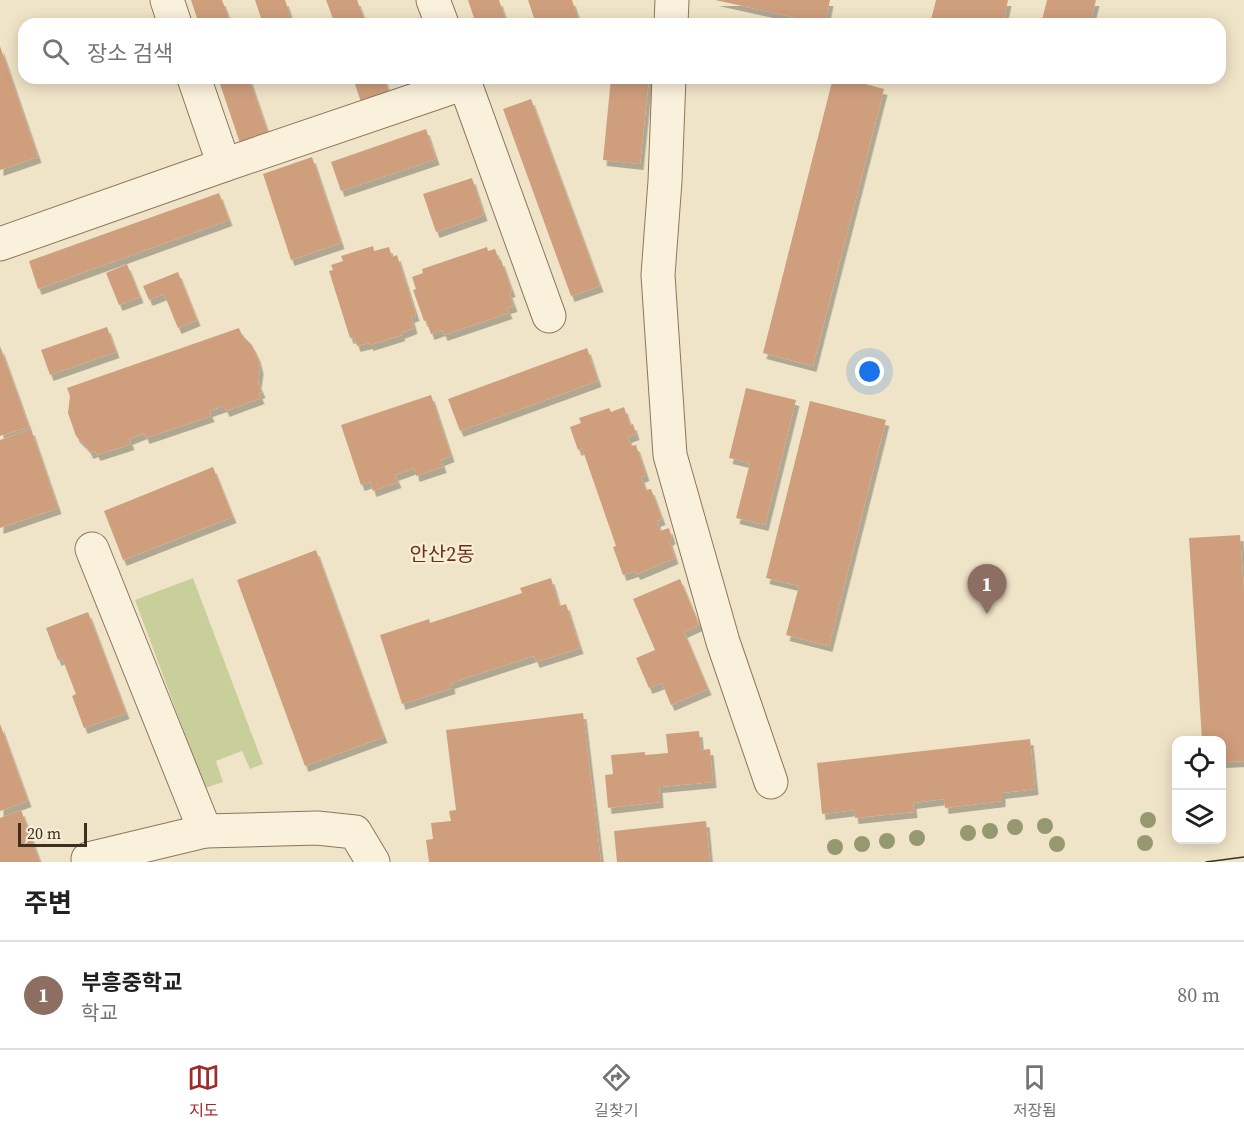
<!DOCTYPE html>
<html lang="ko">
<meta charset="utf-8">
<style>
body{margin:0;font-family:"Source Serif 4","Noto Sans KR",serif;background:#f6f6f6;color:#202124}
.controls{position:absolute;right:18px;bottom:18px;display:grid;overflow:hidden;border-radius:12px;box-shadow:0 3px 15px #0003}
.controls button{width:54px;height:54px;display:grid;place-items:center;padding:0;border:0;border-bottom:2px solid #e0e0e0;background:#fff;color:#202124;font:30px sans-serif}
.scale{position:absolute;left:18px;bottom:15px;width:69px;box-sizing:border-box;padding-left:6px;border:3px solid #3d2e20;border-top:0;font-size:16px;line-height:21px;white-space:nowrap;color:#3d2e20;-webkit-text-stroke:4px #f7eed8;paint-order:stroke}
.you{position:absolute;left:870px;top:372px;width:21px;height:21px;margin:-15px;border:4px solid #fff;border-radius:50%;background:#1a73e8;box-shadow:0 0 0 9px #1a73e833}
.badge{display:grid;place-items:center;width:39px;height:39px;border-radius:50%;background:#9e2a2b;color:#fff;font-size:20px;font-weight:700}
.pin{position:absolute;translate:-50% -50px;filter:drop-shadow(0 2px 3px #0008)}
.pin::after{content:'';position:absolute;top:32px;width:21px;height:18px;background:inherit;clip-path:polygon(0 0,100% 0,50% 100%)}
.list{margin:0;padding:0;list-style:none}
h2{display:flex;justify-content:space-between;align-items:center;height:78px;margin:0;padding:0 24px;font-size:26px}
h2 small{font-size:20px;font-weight:400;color:#757577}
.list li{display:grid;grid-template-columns:39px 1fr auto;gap:18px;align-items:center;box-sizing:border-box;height:108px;padding:0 24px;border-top:2px solid #e0e0e0}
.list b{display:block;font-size:22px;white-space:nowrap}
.list p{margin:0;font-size:20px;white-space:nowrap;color:#757577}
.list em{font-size:20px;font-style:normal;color:#757577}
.icon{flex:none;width:33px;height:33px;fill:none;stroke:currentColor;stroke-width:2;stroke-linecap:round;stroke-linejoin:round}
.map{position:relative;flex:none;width:1244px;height:862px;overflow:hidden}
.search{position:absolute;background:#fff;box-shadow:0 3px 15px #0003;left:18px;right:18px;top:18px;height:66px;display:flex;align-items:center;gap:15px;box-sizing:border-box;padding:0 21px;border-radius:18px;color:#757577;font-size:22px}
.sheet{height:186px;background:#fff}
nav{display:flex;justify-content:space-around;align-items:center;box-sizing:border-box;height:84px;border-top:2px solid #e0e0e0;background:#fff;font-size:16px;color:#757577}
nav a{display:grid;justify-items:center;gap:3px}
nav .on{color:#9e2a2b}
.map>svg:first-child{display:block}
.green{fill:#c9cf9b}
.building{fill:#cf9f7d;filter:url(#shadow)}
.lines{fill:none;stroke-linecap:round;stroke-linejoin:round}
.minor-casing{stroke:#8d765c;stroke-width:35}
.minor{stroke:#faf1dc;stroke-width:33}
.tram{stroke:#3d2e20;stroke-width:1.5}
.tree{fill:#96986f}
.labels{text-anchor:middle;stroke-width:4.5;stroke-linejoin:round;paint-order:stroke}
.quarter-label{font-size:20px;fill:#6b2e1e;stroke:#f7eed8}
</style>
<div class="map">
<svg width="1244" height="862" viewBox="0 0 1244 862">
<defs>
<filter id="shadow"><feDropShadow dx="3.5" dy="6" stdDeviation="0" flood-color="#0004"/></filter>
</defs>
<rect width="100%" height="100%" fill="#f0e4c8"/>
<!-- green -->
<path class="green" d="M 193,578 L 263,764 L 250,769 L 242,751 L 216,761 L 223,782 L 205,788 L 135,600 Z"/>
<!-- building -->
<g class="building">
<path d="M 191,0 L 222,0 L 231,24 L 199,24 Z"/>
<path d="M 255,0 L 285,0 L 293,24 L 263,24 Z"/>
<path d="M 326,0 L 357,0 L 366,24 L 335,24 Z"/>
<path d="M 468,0 L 499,0 L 507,24 L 476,24 Z"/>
<path d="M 528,0 L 572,0 L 580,24 L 536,24 Z"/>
<path d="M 715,0 L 830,0 L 825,24 Z"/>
<path d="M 936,0 L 1008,0 L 1003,24 L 930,24 Z"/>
<path d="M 1047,0 L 1096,0 L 1090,24 L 1041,24 Z"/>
<path d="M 0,46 L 38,157 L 0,170 Z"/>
<path d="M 218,78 L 249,78 L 270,139 L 242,149 Z"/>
<path d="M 353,78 L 384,78 L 390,96 L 362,105 Z"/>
<path d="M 611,78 L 649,78 L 640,164 L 603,160 Z"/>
<path d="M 833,78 L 843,78 L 884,89 L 813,366 L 763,353 Z"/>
<path d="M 531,99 L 600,286 L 571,296 L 503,109 Z"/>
<path d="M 426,129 L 436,159 L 341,191 L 331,162 Z"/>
<path d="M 312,157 L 341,243 L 291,260 L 263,174 Z"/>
<path d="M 472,178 L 484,215 L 436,232 L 423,194 Z"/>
<path d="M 219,193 L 229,220 L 38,289 L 29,261 Z"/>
<path d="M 373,246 L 374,251 L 389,247 L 392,257 L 397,255 L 416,315 L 411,317 L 414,328 L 401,333 L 402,335 L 370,345 L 369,343 L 357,346 L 354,337 L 350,338 L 329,271 L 333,270 L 331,265 L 343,261 L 341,256 Z"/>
<path d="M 487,247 L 488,251 L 495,249 L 499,260 L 501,260 L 512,291 L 509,292 L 514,306 L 507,308 L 509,313 L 444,335 L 442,330 L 431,334 L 426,320 L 424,321 L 413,290 L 416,289 L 412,277 L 423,273 L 422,269 Z"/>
<path d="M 127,264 L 140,297 L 119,305 L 106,273 Z"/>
<path d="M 178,272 L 197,320 L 178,328 L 164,294 L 149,300 L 143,286 Z"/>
<path d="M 107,327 L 116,352 L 50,375 L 41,350 Z"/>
<path d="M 239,328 L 242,335 L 252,345 L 257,356 L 260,368 L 258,383 L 262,392 L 259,393 L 261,398 L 226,411 L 224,406 L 209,411 L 211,416 L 146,438 L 144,433 L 129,439 L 131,444 L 97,455 L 95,451 L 90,453 L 87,447 L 76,436 L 68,413 L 70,396 L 67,388 Z"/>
<path d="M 0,346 L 29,427 L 0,436 Z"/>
<path d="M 587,348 L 598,381 L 460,431 L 448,399 Z"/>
<path d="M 746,388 L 796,400 L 765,525 L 736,518 L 750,463 L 729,458 Z"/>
<path d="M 431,395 L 451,456 L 441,460 L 443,467 L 416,476 L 414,468 L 395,475 L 398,482 L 373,491 L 370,482 L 361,485 L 341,425 Z"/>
<path d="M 810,401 L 886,420 L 829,646 L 786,635 L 799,586 L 766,578 Z"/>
<path d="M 624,407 L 630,425 L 633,424 L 636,434 L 628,437 L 631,446 L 636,445 L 646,475 L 641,477 L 646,490 L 651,489 L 662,519 L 657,521 L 660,531 L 669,528 L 672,538 L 669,540 L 675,558 L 637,574 L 635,571 L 623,575 L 613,547 L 616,546 L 582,448 L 578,450 L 570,427 L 581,423 L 579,418 L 609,408 L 611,412 Z"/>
<path d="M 31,429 L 58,508 L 0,528 L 0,440 Z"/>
<path d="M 213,467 L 233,517 L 123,560 L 104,511 Z"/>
<path d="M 1240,535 L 1244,591 L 1244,761 L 1222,762 L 1222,740 L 1202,740 L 1189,538 Z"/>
<path d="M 316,550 L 384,737 L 305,766 L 237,580 Z"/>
<path d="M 551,578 L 559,606 L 566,604 L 580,648 L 536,662 L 534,656 L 451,683 L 452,688 L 402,704 L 380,635 L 429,619 L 430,623 L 522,593 L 520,588 Z"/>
<path d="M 680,579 L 699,625 L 684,632 L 708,689 L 671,705 L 662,683 L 649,688 L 636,658 L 655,650 L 633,599 Z"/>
<path d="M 88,612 L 126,713 L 84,728 L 72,696 L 76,694 L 62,658 L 58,660 L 46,628 Z"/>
<path d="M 583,713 L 601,862 L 429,862 L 426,840 L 433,839 L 431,823 L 451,821 L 449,811 L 456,810 L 446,730 Z"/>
<path d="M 0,724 L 28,801 L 0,811 Z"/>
<path d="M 699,731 L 701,750 L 710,749 L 713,782 L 659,787 L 660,802 L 608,808 L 605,775 L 613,774 L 611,755 L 645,752 L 645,755 L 668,753 L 666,734 Z"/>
<path d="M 1030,739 L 1035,789 L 1002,793 L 1002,801 L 945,808 L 944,799 L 913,803 L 914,812 L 855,818 L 854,810 L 822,814 L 817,763 Z"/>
<path d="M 21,810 L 40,862 L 0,862 L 0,818 Z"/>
<path d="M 706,821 L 710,862 L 617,862 L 614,831 Z"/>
</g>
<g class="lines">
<defs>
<g id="minor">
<path d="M 167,0 L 175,24"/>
<path d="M 433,0 L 442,24"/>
<path d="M 671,24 L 672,0"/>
<path d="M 194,78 L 224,165"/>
<path d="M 463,78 L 549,316"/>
<path d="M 669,78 L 665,181 L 658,275 L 670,455 L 723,642 L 771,782"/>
<path d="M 0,244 L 224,165 L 465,83"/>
<path d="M 92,549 L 205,831"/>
<path d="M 88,859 L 205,831 L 317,828 L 355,832 L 373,862"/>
</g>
</defs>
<!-- minor casing -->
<use href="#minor" class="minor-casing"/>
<!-- minor -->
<use href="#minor" class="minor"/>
<!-- tram -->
<path class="tram" d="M 1206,862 L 1244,857"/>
</g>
<!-- trees -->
<g class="tree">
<circle cx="1148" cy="820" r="8"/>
<circle cx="1045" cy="826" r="8"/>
<circle cx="1015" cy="827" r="8"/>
<circle cx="990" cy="831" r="8"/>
<circle cx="968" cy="833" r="8"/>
<circle cx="917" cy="838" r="8"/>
<circle cx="887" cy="841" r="8"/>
<circle cx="1145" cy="843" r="8"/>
<circle cx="862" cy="844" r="8"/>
<circle cx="1057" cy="844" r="8"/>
<circle cx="835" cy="847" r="8"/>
</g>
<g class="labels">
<!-- quarter labels -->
<g class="quarter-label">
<text x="442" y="561">안산2동</text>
</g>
</g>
</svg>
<div class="controls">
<button><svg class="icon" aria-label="locate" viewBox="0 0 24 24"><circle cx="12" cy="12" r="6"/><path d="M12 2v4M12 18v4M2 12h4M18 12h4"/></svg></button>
<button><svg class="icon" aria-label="layers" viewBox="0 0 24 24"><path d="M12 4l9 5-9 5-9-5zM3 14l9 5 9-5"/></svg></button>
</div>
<div class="scale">20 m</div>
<div class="you"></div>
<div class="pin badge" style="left:987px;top:614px;background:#8d6e63">1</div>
<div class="search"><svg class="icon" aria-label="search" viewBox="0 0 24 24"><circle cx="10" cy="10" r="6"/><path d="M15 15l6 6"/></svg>장소 검색</div>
</div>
<section class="sheet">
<h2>주변<small></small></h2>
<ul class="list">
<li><span class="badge" style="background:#8d6e63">1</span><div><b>부흥중학교</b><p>학교</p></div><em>80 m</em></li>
</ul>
</section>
<nav>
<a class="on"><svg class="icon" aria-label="map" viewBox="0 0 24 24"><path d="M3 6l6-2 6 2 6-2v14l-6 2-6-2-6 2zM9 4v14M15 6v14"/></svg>지도</a>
<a><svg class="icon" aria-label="directions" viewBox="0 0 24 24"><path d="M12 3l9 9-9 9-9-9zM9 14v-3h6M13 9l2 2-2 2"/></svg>길찾기</a>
<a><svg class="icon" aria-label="saved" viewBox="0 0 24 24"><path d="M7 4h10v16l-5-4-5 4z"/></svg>저장됨</a>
</nav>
